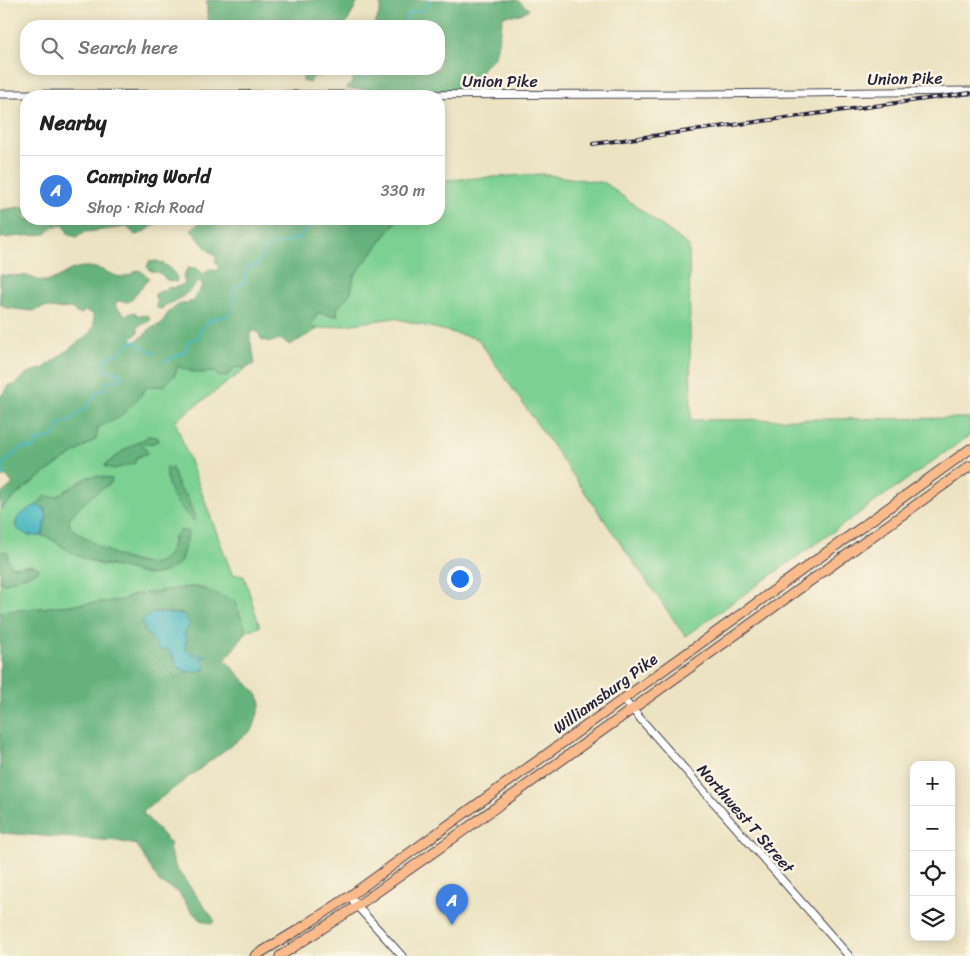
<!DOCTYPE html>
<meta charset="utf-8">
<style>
body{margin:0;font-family:Sriracha,sans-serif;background:#f6f6f6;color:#222}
.controls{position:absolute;right:15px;bottom:15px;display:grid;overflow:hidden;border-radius:10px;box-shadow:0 2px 12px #0003}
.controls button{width:45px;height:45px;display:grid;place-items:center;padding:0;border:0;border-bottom:1px solid #e0e0e0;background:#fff;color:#222;font:25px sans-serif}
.you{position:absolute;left:459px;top:578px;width:18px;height:18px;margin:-12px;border:4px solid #fff;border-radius:50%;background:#1a73e8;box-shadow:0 0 0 8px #1a73e833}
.badge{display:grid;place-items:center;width:32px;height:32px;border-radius:50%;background:#d93025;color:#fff;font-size:16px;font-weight:700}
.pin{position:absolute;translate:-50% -41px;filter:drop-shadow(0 1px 2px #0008)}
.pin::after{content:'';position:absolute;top:26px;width:18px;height:15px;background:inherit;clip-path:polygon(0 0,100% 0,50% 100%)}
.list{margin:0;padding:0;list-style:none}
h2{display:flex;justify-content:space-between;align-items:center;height:65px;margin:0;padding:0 20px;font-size:21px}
h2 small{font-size:16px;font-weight:400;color:#767676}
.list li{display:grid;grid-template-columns:32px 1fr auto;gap:15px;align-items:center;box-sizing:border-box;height:70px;padding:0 20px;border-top:1px solid #e0e0e0}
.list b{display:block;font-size:19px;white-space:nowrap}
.list p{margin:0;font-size:16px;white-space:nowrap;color:#767676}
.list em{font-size:16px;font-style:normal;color:#767676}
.icon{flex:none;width:28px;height:28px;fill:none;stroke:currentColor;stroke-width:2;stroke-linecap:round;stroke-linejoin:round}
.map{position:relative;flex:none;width:970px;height:956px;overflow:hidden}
.search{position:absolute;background:#fff;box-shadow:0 2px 12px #0003;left:20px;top:20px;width:425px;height:55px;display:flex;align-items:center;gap:12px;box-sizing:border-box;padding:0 18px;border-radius:20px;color:#767676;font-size:19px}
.panel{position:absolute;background:#fff;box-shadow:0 2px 12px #0003;left:20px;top:90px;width:425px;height:135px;border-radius:20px}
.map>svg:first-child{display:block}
.green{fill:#7cd092;stroke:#4f7966;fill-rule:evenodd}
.forest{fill:#65b27c;stroke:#446a5c;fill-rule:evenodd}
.water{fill:#49b8c1;stroke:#366d7e}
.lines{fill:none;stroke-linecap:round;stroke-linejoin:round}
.stream{stroke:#49b8c1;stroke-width:2}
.minor-casing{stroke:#403f4f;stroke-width:9}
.major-casing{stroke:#403f4f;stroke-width:11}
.minor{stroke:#fff;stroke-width:7}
.major{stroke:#fabb8c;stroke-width:9}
.rail-casing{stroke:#22223b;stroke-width:4}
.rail{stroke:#fcf5e5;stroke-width:2;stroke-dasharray:5.5;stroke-linecap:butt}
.labels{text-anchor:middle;stroke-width:5;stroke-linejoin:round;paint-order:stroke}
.street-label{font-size:16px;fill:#22223b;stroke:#fcf5e5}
</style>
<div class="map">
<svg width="970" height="956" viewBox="0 0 970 956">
<rect width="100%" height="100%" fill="#fcf5e5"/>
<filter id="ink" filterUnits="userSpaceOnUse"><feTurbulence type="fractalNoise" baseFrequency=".02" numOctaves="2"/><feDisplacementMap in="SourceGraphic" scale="10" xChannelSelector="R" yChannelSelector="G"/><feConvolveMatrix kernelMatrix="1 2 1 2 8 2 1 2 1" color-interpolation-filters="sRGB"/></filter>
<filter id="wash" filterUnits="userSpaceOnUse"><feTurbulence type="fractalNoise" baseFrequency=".0096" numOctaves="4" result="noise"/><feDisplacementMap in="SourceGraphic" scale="20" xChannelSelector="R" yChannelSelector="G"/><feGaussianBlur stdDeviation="1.12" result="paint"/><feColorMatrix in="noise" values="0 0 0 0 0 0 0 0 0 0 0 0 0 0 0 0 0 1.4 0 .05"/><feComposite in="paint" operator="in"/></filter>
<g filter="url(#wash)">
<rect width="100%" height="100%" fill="#ece3c2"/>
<!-- green -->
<g class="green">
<path d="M 542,174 L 605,183 L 689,246 L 691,420 L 970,418 L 970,435 L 685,636 L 478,339 L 394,318 L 318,329 L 310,326 L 318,313 L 337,316 L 337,309 L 351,292 L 354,276 L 398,219 L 439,219 L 439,184 L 445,180 Z"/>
<path d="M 178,366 L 192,372 L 202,373 L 214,372 L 227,376 L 235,367 L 247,368 L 175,421 L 232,574 L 244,576 L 260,627 L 247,631 L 234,601 L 216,596 L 201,587 L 190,587 L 132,595 L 123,600 L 0,612 L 0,581 L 3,584 L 17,578 L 28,576 L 33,565 L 15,567 L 10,566 L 4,550 L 0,555 L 0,510 L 26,487 L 56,465 L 96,439 L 98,427 L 119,418 L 134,403 L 147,387 L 174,376 ZM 149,436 L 159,439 L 153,443 L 145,443 L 143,445 L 147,453 L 114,469 L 105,465 L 123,451 ZM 88,477 L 112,479 L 111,483 C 95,493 81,503 69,519 L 70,527 C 92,544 117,559 144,563 C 147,563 153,564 156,564 C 169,561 172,547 174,536 L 173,567 L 161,573 L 147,575 L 119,567 L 101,565 L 74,554 L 48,537 L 28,535 L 15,526 C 16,514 27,511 36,506 C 39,503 42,499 45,496 L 56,497 ZM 175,478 L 179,489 L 186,495 L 196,520 L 192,520 L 177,503 Z"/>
</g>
<!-- forest -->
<g class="forest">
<path d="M 207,0 L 359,0 L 345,26 L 210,26 L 207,14 Z"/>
<path d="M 380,0 L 517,0 L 529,9 L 521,14 L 503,16 L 495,57 C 484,65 478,73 477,86 L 452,91 L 347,89 L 347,87 L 351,84 L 353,80 L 351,69 L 439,69 L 439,26 L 374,26 C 378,16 382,11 380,0 Z"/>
<path d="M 304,69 L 324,69 L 320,77 L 315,75 L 309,83 L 303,81 Z"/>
<path d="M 26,206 L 26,219 L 162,219 C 155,224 144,234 135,235 L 127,227 L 85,232 L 77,237 L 69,235 L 64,225 L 53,226 L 46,234 L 0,238 L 0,210 Z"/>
<path d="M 202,219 L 398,219 L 354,276 L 351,292 L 337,309 L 337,316 L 318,313 L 310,326 L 318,329 L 290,345 L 280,339 L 271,342 L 262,340 L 257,331 L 250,332 C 249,343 255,352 254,364 L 247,368 L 235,367 L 227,376 L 219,377 L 214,372 C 199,374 191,372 178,366 L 174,376 L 164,386 L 147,387 L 134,403 L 119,418 L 98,427 L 96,439 L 56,465 L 26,487 L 0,510 L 0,495 L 13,484 L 6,475 L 0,479 L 0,397 L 10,385 L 15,385 L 27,373 L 44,368 L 89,334 L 94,326 L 93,314 L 85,311 L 81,314 L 76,313 L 75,310 L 70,308 L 58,309 L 44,307 L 33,311 L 7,308 L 0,304 L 0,275 C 9,276 18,275 27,276 C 33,277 38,282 45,281 C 62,280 66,266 88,267 C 111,268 115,286 138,270 L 141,271 L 149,278 L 129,302 L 117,301 L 115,306 L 126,315 L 134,312 L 139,316 L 148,315 L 150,321 L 138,326 L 138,333 L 131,339 L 133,343 L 148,332 L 149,329 L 161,324 L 168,313 L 178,305 L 194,301 L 203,284 L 198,282 C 189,292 178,302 165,305 L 162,309 L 157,308 L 156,305 L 158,301 L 155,298 L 155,294 L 169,287 L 174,288 L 185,284 L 183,276 L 188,268 L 195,268 L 204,274 L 209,269 L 217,271 L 219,267 L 216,263 L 216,256 L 207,249 L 191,230 L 198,224 Z"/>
<path d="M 157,261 C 166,264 172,269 177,278 L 176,282 L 166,280 C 163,273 157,272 151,271 L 147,267 L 149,262 Z"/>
<path d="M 149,436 L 157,437 L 159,440 L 153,443 L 145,443 L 143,445 L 148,453 L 136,457 L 135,463 L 114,469 L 105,467 L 105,465 L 123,451 Z"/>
<path d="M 167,467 L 172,468 L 179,489 L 186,495 L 196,520 L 192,520 C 177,506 164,487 167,467 Z"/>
<path d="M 98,476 L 112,479 L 111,483 C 95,493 81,503 69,519 L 70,527 C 88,541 145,578 165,558 C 174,550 172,539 179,531 L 188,531 L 187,540 L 180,563 C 154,582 144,573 117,567 C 103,564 90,562 76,555 C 65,550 55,538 42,536 L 47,515 L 44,508 L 37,505 L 45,496 L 56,497 L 88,477 Z"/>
<path d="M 4,550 L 8,553 L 8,559 L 11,566 C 21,569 29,563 39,568 L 38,571 L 3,584 L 0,581 L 0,555 Z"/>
<path d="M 190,587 C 205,587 219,596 234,601 L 247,631 L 225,660 L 257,694 L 261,703 L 253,729 L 142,812 L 171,844 L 169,849 L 176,868 L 215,921 L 212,924 L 201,920 L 191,911 L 178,892 L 159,882 L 137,845 L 117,841 L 0,833 L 0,612 L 123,600 L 132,595 ZM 154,612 L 182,614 L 186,616 L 187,630 L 184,634 L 187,642 L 185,645 L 186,650 L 193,654 L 205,657 L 201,657 L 201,659 L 205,664 L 203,670 L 187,672 L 176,663 L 168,648 L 156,647 L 153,639 L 144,631 L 144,619 Z"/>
</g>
<!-- water -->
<g class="water">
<path d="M 37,505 L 44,508 L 47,515 L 42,536 L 28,535 L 17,529 C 13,516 27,510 37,505 Z"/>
<path d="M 153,612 L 185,615 L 190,625 L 184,634 L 187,640 L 185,645 L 186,650 L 191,651 L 193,655 L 197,656 L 199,654 L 207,655 L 207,658 L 201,657 L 201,659 L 205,664 L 205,670 L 200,670 L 197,672 L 187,672 L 177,667 L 176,661 L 168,649 L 162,651 L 156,647 L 153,639 L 144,631 L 145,627 L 141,623 L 147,616 Z"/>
</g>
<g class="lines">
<!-- stream -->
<g class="stream">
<path d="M 406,26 C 404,13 411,11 423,11 L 430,0"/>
<path d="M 365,83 L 367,71 L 372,69"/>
<path d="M 164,360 L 167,361 L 173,357 L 186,352 C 187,341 189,340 199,337 L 201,329 L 206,326 L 208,321 L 231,314 L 235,300 L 232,293 L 235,291 L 237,286 L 245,282 L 245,274 L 250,266 L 256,266 L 267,248 L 273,245 L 288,242 L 291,238 L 296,240 L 317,219"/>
<path d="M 0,476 L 4,474 L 2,468 C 5,459 10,459 16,453 C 18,451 20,449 23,447 L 29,449 L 34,447 L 36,441 L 50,438 L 58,432 L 57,424 L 71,421 L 75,415 L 87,407 L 98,391 L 107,389 L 106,384 L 107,381 L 120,380 L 122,378 L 121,374 L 105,370 L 104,359 C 109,356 115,355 120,352 C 126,348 126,342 134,341 L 147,350 L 155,353"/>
</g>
</g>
</g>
<g filter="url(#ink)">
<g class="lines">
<defs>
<g id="minor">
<path d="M 0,94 L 330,95 L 707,94 L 970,91"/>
<path d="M 623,699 L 849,956"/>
<path d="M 350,896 L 357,906 L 402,956"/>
</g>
<g id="major">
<path d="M 255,956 L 298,930 L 350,896 L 970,449"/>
<path d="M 280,956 L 357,906 L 438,849 L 970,466"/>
</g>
</defs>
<!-- minor casing -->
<use href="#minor" class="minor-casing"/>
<!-- major casing -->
<use href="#major" class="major-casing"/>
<!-- minor -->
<use href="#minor" class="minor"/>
<!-- major -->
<use href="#major" class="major"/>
<defs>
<path id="rail" d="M 593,144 L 970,93"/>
</defs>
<!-- rail casing -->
<use href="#rail" class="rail-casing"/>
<!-- rail -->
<use href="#rail" class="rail"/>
</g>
</g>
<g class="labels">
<!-- street labels -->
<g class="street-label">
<text transform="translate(905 78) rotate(-1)" y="6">Union Pike</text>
<text x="500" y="87">Union Pike</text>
<text transform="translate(605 693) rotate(-36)" y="6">Williamsburg Pike</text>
<text transform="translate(746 818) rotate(49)" y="6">Northwest T Street</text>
</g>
</g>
</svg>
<div class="controls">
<button>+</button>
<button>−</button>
<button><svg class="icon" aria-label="locate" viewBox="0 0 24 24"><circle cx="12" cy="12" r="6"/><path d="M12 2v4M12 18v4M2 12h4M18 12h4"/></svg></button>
<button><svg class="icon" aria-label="layers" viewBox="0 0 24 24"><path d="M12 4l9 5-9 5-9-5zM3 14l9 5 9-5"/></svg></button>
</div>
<div class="you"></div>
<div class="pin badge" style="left:452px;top:925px;background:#3f7fe0">A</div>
<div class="search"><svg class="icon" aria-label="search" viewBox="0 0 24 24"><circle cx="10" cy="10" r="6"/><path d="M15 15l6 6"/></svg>Search here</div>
<section class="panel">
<h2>Nearby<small></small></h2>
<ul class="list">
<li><span class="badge" style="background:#3f7fe0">A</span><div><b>Camping World</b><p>Shop · Rich Road</p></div><em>330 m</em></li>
</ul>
</section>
</div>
